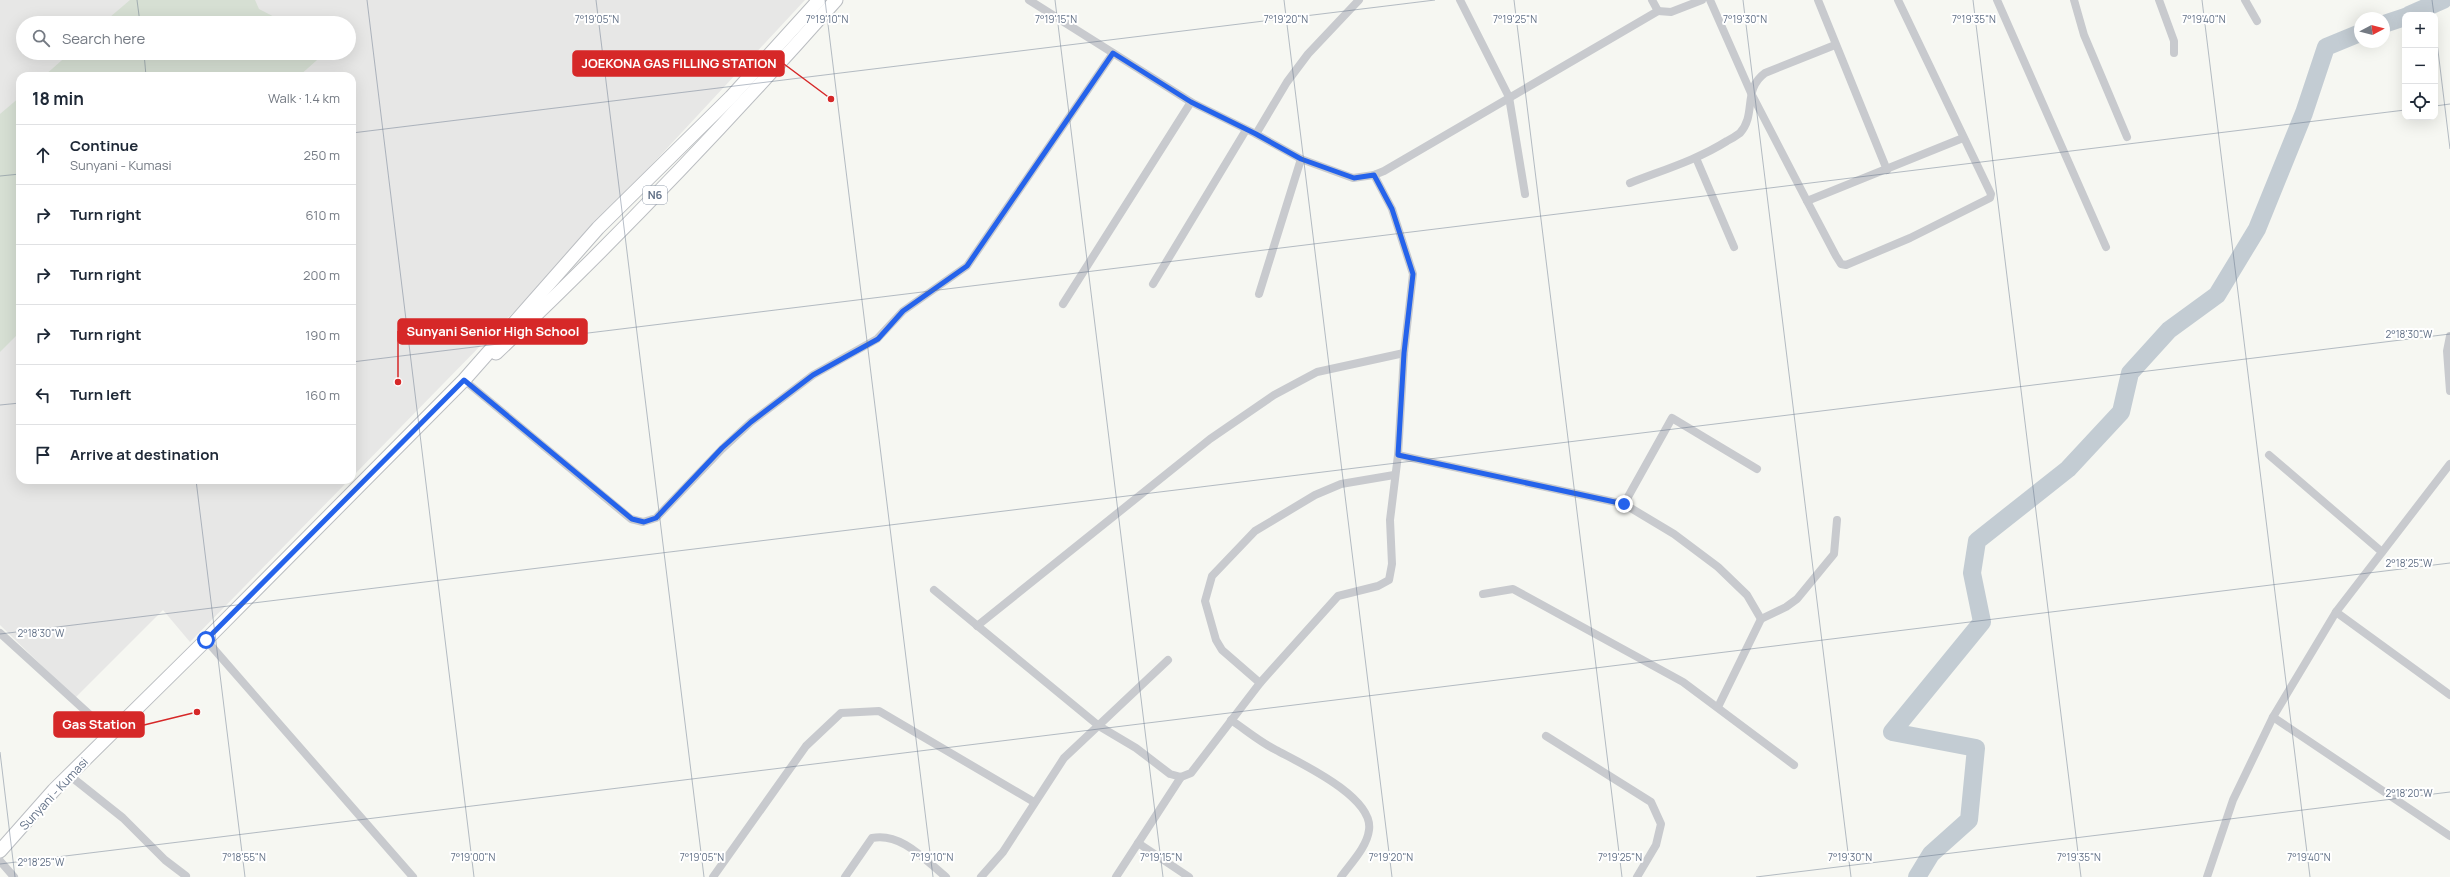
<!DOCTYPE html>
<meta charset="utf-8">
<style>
body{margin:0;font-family:Manrope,sans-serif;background:#f2f2f3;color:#1f2937}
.controls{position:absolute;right:12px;top:12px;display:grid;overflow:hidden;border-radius:8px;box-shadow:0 4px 16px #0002}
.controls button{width:36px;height:36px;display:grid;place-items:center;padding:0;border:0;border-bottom:1px solid #e0e1e3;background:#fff;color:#1f2937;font:20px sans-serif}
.compass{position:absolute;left:2354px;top:12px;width:36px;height:36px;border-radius:50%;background:#fff;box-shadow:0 4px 16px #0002;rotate:83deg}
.stop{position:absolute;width:12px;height:12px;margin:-9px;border:3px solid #2563eb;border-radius:50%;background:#fff}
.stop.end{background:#2563eb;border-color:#fff;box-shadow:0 1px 4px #0008}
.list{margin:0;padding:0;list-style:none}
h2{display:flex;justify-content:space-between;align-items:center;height:52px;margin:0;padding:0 16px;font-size:17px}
h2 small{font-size:13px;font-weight:400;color:#747a83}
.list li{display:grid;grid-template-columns:26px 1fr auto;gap:12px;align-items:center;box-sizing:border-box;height:60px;padding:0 16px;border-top:1px solid #e0e1e3}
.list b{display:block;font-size:15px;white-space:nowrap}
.list p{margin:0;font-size:13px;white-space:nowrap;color:#747a83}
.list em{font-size:13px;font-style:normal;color:#747a83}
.icon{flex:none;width:22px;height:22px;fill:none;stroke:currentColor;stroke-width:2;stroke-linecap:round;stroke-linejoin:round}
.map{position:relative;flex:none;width:2450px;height:877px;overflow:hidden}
.search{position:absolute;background:#fff;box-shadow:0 4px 16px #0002;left:16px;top:16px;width:340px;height:44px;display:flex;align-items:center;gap:10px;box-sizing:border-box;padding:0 14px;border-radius:22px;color:#747a83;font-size:15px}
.panel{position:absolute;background:#fff;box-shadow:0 4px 16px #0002;left:16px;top:72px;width:340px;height:412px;border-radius:12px}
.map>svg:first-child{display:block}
.built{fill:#e7e7e6;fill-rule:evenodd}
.green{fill:#d6dfd3}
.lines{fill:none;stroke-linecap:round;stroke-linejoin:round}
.river{stroke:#c3ccd3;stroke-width:18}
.primary-casing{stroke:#babdc1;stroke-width:15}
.street{stroke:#c8cace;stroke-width:8}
.primary{stroke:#fff;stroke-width:13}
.route{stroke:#2563eb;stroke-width:5}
.ticks{fill:none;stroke:#627187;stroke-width:1;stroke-opacity:0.45}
.labels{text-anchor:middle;stroke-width:4;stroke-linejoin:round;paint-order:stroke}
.shield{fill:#fff;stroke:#919cab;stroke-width:1}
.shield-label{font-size:11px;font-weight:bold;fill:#627187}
.street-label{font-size:12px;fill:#627187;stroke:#fff}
.ticks-label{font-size:10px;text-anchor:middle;fill:#627187;stroke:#fff;stroke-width:4;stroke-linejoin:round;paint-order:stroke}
.leader{fill:none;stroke:#d62828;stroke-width:1.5}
.callout-dot{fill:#d62828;stroke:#fff;stroke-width:1.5}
.callout{fill:#d62828;stroke:#d62828;stroke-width:1.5}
.callout-label{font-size:13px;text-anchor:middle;font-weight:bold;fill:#fff}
</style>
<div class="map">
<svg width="2450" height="877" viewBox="0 0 2450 877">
<rect width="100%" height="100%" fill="#f6f7f2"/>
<!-- built -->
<path class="built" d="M 0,0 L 805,0 L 537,288 L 352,477 L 352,76 L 20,76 L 20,480 L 349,480 L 190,642 L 163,610 L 75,698 L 0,625 ZM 23,23 L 349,23 L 349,53 L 23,53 Z"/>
<!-- green -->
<g class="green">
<path d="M 130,0 L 255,0 L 259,9 L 286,23 L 103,23 Z"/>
<path d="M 70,53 L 325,53 L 299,76 L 44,76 Z"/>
<path d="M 20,97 L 20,332 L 0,352 L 0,114 Z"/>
</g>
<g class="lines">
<!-- river -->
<g class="river">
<path d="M 2409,15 L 2443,0"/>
<path d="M 2384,24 L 2405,17"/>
<path d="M 1917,877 L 1931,854 L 1969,820 L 1976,748 L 1892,732 L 1982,622 L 1972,573 L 1977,541 L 2068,469 L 2121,412 L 2130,373 L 2169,330 L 2217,295 L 2257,229 L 2304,113 L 2326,47 L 2360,33"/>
</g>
<defs>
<g id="primary">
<path d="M 496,353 C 615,241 728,122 836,0"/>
<path d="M 0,851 L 54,790 L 206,640 L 464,380 L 598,228 L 731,97 L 819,0"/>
</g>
</defs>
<!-- primary casing -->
<use href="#primary" class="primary-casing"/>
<!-- street -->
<g class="street">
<path d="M 1029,0 L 1191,102 L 1256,134 L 1301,159 L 1353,178 L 1374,175 L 1384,171 L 1658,11 L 1652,0"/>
<path d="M 1460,0 L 1509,97 L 1525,194"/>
<path d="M 1710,0 L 1751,93 L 1807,201 L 1963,138"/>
<path d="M 1818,0 L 1887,170"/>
<path d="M 1997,0 L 2106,247"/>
<path d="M 2074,0 L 2084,35 L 2127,137"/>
<path d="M 2159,0 L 2174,41 L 2174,53"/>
<path d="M 2245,0 L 2257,21"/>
<path d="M 1658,11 L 1671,12 L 1702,0"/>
<path d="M 1256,134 L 1287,82 L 1308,54 L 1359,0"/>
<path d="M 1696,158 L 1734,247"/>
<path d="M 1630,183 C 1663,170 1697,160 1727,141 C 1731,139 1736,136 1740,133 C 1757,114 1742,90 1765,73 L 1835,45"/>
<path d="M 1807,201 L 1836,256 L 1841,264 L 1846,265 L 1910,238 L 1990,198 L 1991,194 L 1898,0"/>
<path d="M 1153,284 L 1246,130"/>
<path d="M 1259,294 L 1301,159"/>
<path d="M 1063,304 L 1191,102"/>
<path d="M 2450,336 L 2447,351 L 2450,391"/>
<path d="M 464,380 L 631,519 L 643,522 L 656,518 L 722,449 L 751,422 L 813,375 L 877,339 L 903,311 L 967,266 L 1113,53"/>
<path d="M 1398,455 L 1624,504 L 1674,534 L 1718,567 L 1747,595 L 1761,619"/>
<path d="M 2269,455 L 2382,552"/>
<path d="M 2450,464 L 2336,612 L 2450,695"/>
<path d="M 1624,504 L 1672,418 L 1757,469"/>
<path d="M 934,590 L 1099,726 L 1136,748 L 1170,774 L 1181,777 L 1191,773 L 1260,683 L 1338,596 L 1378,586 L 1389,580 L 1392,564 L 1390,520 L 1398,455 L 1404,353 L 1413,274 L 1392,209 L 1374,175"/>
<path d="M 1483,594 L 1513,589 L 1683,682 L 1794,765"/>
<path d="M 977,626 L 1210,439 L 1274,395 L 1317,372 L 1404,353"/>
<path d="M 0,633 L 111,734"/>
<path d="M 206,640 L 413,877"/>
<path d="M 1260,683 L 1222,650 L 1216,640 L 1205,601 L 1212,576 L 1255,531 L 1315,495 L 1341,484 L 1394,475"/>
<path d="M 1718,707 L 1761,619 L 1786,607 L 1797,599 L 1834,554 L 1837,520"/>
<path d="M 2273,717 L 2450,836"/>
<path d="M 1231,720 C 1246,730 1260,742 1276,750 C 1300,763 1374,797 1369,830 C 1367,847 1351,863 1341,877"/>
<path d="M 1546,736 L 1651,802 L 1661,824 L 1656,845 L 1637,877"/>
<path d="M 69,775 L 123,818 L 165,860 L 186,876"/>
<path d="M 1138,843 L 1189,877"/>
<path d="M 0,861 L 14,877"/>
<path d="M 713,877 L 806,746 L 841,713 L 879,711 L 1034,802"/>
<path d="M 845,877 L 872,838 C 901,832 925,860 946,877"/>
<path d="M 981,877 L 1003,852 L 1064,758 L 1168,660"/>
<path d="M 1116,877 L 1181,777"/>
<path d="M 2207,877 L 2233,800 L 2273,717 L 2336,612"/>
</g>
<!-- primary -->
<use href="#primary" class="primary"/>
</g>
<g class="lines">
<!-- route -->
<path class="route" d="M 206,640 L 464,380 L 632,519 L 644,522 L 656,518 L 722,448 L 751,422 L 813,375 L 878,339 L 903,311 L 967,266 L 1113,53 L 1191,102 L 1256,134 L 1301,159 L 1354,178 L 1374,175 L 1392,209 L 1413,274 L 1404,353 L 1398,455 L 1624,504"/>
</g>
<!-- ticks -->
<path class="ticks" d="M 137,0 L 140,23M 367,0 L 474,877M 596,0 L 704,877M 825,0 L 933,877M 1055,0 L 1163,877M 1284,0 L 1392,877M 1514,0 L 1622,877M 1743,0 L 1851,877M 1973,0 L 2081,877M 2202,0 L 2310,877M 2432,0 L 2434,15M 2435,26 L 2450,149M 144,53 L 146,76M 2435,106 L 2450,104M 352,133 L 1435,0M 0,176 L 20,174M 352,362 L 2405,110M 0,405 L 20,403M 196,480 L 245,877M 0,634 L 2450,334M 0,752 L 15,877M 0,864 L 2450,563M 1756,877 L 2450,792"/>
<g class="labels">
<!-- shield labels -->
<rect class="shield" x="643" y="186" width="24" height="18" rx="3"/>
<g class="shield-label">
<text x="655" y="199">N6</text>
</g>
<!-- street labels -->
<g class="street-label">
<text transform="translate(54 794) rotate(-47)" y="4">Sunyani - Kumasi</text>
</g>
</g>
<g class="ticks-label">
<text x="597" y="23">7°19'05"N</text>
<text x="827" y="23">7°19'10"N</text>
<text x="1056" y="23">7°19'15"N</text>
<text x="1286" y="23">7°19'20"N</text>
<text x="1515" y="23">7°19'25"N</text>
<text x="1745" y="23">7°19'30"N</text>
<text x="1974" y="23">7°19'35"N</text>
<text x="2204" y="23">7°19'40"N</text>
<text x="2409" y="338">2°18'30"W</text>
<text x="2409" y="567">2°18'25"W</text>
<text x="41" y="637">2°18'30"W</text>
<text x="2409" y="797">2°18'20"W</text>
<text x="244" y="861">7°18'55"N</text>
<text x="473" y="861">7°19'00"N</text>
<text x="702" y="861">7°19'05"N</text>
<text x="932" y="861">7°19'10"N</text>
<text x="1161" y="861">7°19'15"N</text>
<text x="1391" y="861">7°19'20"N</text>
<text x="1620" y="861">7°19'25"N</text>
<text x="1850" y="861">7°19'30"N</text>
<text x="2079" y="861">7°19'35"N</text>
<text x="2309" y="861">7°19'40"N</text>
<text x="41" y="866">2°18'25"W</text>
</g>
<!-- callouts -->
<path class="leader" d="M831 99L784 64M398 382L398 331M197 712L144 725"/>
<g class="callout-dot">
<circle cx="831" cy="99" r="4"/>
<circle cx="398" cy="382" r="4"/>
<circle cx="197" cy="712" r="4"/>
</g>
<g class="callout">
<rect x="573" y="51" width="211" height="25" rx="4"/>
<rect x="398" y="319" width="189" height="25" rx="4"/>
<rect x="54" y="712" width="90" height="25" rx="4"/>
</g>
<g class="callout-label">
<text x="679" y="68">JOEKONA GAS FILLING STATION</text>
<text x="493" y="336">Sunyani Senior High School</text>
<text x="99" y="729">Gas Station</text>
</g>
</svg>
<div class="controls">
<button>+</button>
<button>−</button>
<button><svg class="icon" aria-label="locate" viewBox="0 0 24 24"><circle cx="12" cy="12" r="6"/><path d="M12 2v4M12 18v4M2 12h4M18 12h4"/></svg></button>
</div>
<svg class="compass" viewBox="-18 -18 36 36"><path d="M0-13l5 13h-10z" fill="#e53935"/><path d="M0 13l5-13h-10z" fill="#747a83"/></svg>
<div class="stop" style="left:206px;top:640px"></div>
<div class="stop end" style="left:1624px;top:504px"></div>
<div class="search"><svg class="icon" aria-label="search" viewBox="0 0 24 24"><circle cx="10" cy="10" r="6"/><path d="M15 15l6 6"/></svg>Search here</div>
<section class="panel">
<h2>18 min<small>Walk · 1.4 km</small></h2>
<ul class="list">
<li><svg class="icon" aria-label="ahead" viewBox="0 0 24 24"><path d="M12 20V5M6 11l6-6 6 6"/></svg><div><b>Continue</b><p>Sunyani - Kumasi</p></div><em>250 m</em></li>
<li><svg class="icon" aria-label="right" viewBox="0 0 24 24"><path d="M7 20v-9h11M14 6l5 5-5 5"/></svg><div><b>Turn right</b></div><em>610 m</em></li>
<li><svg class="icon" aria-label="right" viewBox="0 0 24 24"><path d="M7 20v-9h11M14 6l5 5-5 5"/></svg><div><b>Turn right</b></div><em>200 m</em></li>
<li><svg class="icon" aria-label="right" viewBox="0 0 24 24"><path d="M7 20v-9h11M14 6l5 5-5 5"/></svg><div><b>Turn right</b></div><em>190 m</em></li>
<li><svg class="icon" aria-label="left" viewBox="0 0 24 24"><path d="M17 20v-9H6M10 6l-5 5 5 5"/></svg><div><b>Turn left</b></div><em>160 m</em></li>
<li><svg class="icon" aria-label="arrive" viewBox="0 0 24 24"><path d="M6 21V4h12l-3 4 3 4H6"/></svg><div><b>Arrive at destination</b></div></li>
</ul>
</section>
</div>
